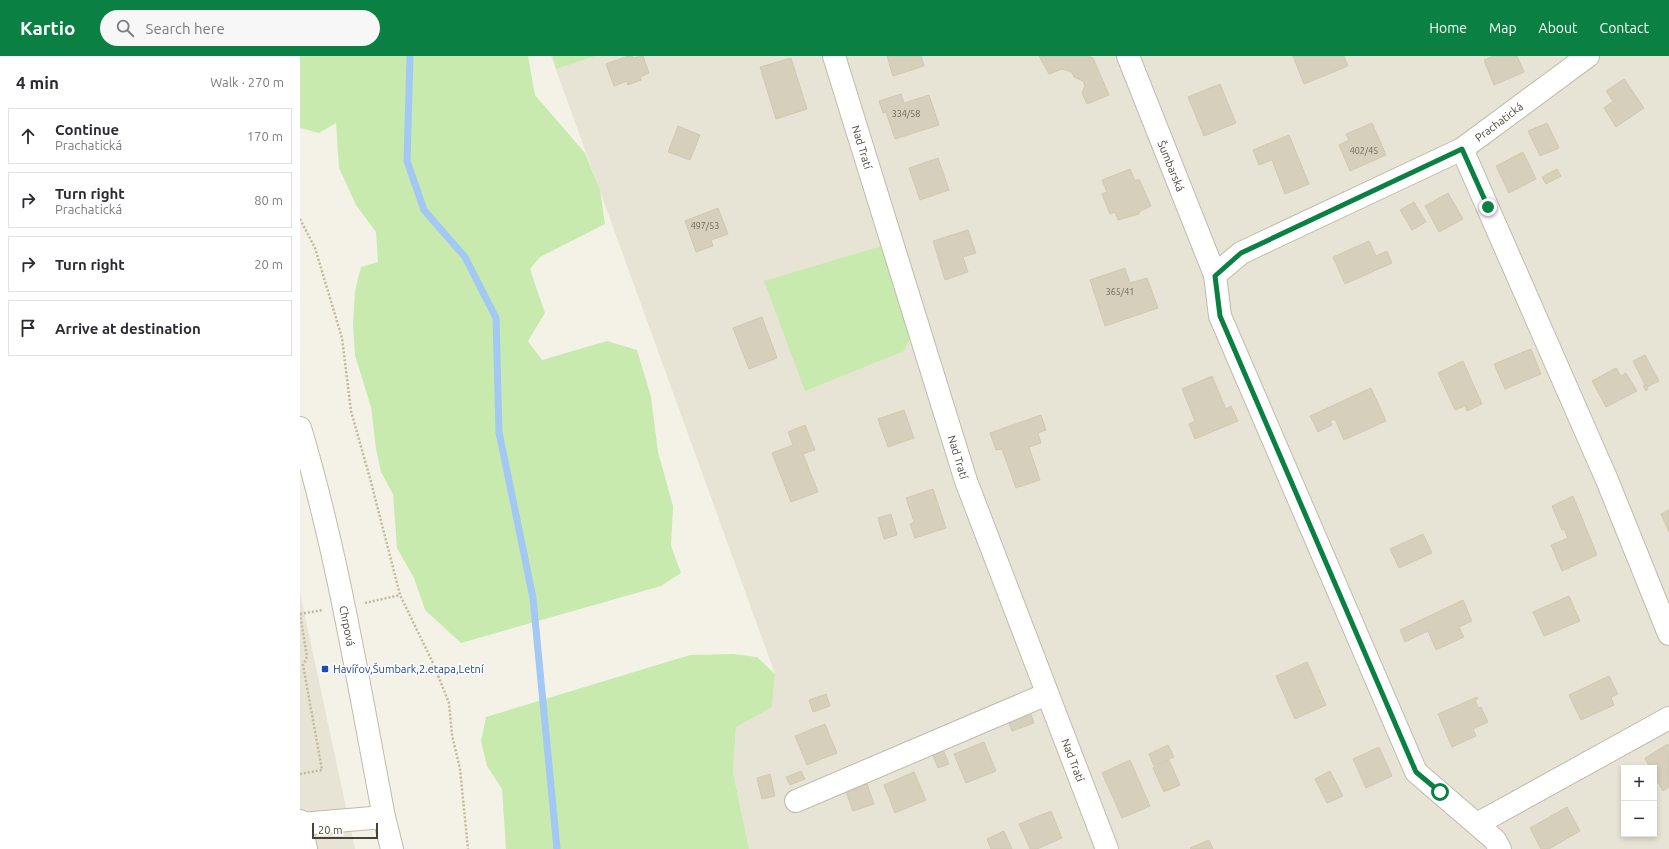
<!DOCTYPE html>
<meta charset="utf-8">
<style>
body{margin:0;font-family:Ubuntu,sans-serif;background:#f7f7f7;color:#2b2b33}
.controls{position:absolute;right:12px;bottom:12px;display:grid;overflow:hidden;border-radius:0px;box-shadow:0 2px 6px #0003}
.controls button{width:36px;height:36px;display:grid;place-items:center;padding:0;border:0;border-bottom:1px solid #e1e1e2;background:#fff;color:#2b2b33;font:20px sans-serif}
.scale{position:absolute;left:12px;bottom:10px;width:66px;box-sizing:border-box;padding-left:4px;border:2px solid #484336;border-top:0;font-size:11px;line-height:14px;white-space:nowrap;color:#484336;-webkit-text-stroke:3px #fff;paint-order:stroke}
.stop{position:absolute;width:12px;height:12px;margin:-9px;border:3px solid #0b8043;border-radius:50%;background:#fff}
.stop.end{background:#0b8043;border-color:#fff;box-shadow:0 1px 4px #0008}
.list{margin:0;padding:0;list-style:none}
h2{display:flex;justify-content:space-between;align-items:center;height:52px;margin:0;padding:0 16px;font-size:17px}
h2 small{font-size:13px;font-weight:400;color:#7c7c81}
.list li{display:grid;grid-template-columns:26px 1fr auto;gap:12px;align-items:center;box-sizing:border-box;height:56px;margin:0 8px 8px;padding:0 8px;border:1px solid #e1e1e2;border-radius:0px}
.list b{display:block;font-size:15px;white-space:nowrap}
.list p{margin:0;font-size:13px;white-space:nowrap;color:#7c7c81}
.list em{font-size:13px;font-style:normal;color:#7c7c81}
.icon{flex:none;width:22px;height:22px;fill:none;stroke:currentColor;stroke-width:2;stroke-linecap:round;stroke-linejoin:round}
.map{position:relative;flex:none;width:1369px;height:793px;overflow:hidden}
header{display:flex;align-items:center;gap:24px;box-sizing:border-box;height:56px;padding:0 20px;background:#0b8043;color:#fff}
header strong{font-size:19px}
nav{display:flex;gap:22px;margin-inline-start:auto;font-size:14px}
.search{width:280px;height:36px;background:#f7f7f7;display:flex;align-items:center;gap:10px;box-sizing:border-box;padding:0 14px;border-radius:22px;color:#7c7c81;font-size:15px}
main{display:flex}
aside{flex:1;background:#fff}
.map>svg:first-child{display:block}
.residential{fill:#e8e4d5;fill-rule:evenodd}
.green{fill:#c8eaaf}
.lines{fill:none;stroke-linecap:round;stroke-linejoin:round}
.stream{stroke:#a2c8f3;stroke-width:7}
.building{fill:#d6cfbc;stroke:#d1c8af}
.minor-casing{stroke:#c0bba9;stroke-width:24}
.path{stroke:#c2b99a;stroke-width:2.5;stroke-dasharray:2 2;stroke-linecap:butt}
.minor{stroke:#fff;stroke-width:22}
.route{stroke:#0b8043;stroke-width:5}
.transit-dot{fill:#1a4fb4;stroke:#fff;stroke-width:1.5}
.labels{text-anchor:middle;stroke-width:3;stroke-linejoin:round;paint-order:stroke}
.number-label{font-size:9px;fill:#6c6658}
.street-label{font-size:11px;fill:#484336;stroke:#fff}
.transit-label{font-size:11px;fill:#164399;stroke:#fff;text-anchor:start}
</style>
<header>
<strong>Kartio</strong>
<div class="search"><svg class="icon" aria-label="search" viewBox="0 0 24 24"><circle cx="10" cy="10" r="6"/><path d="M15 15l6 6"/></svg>Search here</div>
<nav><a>Home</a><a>Map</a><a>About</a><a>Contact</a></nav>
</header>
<main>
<aside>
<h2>4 min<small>Walk · 270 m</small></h2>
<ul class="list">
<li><svg class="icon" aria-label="ahead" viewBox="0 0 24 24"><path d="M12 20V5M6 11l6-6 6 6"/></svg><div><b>Continue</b><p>Prachatická</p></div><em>170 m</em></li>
<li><svg class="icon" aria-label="right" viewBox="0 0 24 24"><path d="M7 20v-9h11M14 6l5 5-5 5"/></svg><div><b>Turn right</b><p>Prachatická</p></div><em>80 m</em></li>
<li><svg class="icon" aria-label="right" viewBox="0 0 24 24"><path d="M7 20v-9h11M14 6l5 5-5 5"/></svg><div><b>Turn right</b></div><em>20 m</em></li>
<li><svg class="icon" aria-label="arrive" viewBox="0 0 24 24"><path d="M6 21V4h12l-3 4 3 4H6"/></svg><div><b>Arrive at destination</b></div></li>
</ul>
</aside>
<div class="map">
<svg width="1369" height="793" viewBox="0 0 1369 793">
<rect width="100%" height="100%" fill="#f4f2e7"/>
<!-- residential -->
<g class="residential">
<path d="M 251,0 L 1369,0 L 1369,793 L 449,793 L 433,716 L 436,670 L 472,651 L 475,618 ZM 1324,712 L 1354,712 L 1354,778 L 1324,778 Z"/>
<path d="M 0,537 L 55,793 L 0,793 Z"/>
</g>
<!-- green -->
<g class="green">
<path d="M 0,0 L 228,0 L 235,39 L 285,97 L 300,134 L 305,168 L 240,201 L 230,213 L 245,257 L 228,285 L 242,304 L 307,285 L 337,294 L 351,341 L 358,396 L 373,450 L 371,490 L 381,517 L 361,530 L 161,587 L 125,554 L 114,522 L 97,492 L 93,438 L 81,416 L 76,393 L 71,351 L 55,299 L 53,268 L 55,235 L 61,211 L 78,206 L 76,176 L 56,149 L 39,112 L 36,67 L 19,77 L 0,72 Z"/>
<path d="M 253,0 L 295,0 L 256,13 Z"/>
<path d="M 585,189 L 610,272 L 609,284 L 604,295 L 505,335 L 464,225 Z"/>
<path d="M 433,598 L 457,601 L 475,618 L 472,651 L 436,671 L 433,716 L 449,793 L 206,793 L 202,733 L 187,710 L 181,685 L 186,661 L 390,599 Z"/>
</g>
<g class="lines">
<!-- stream -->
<path class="stream" d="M 110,0 L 107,105 L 124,154 L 165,201 L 196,262 L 199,376 L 233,542 L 257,793"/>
</g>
<!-- building -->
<g class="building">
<path d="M 328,0 L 332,0 L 333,2 L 343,0 L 349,17 L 340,21 L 341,24 L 328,29 L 327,25 L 314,30 L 306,8 Z"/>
<path d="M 587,0 L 621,0 L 624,10 L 593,20 Z"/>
<path d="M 739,0 L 788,0 L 793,2 L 809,39 L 787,48 L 782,37 L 785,30 L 783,25 L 774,21 L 772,16 L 762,13 L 749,18 Z"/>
<path d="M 993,0 L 1044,0 L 1048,10 L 1004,28 Z"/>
<path d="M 1193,0 L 1217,0 L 1224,16 L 1194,29 L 1184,4 Z"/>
<path d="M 491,2 L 507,53 L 476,63 L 460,11 Z"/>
<path d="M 1324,23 L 1344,52 L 1316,71 L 1304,52 L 1313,45 L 1306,35 Z"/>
<path d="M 920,28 L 936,67 L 904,80 L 888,41 Z"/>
<path d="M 601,38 L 604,47 L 629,39 L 639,69 L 595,83 L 586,56 L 583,57 L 579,45 Z"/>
<path d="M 1072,67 L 1086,99 L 1050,115 L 1039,89 L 1049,84 L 1046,78 Z"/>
<path d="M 1247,67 L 1259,92 L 1240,100 L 1228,75 Z"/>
<path d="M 378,70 L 400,79 L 390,104 L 368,96 Z"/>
<path d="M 989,79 L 1009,128 L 985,138 L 972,104 L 959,109 L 953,94 Z"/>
<path d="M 1223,96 L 1236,123 L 1209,137 L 1196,110 Z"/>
<path d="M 638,102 L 649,134 L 620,144 L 609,112 Z"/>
<path d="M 830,113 L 835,125 L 839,123 L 851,150 L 839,156 L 839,158 L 818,164 L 815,156 L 810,158 L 802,138 L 807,136 L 802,124 Z"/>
<path d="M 1257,113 L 1261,120 L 1246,128 L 1242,121 Z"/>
<path d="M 1148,137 L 1163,163 L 1139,176 L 1125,150 Z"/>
<path d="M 1114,146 L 1126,166 L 1112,174 L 1100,154 Z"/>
<path d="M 418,152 L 428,178 L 411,184 L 413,190 L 396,196 L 385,165 Z"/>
<path d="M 668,174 L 676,197 L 663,201 L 668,216 L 645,224 L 633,185 Z"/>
<path d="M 1069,185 L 1076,200 L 1087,195 L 1092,207 L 1045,228 L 1033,201 Z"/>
<path d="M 825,212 L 830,227 L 847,222 L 858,252 L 805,270 L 790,224 Z"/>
<path d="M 462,261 L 477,302 L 449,313 L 433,272 Z"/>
<path d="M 1231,293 L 1241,318 L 1205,333 L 1194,308 Z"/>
<path d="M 1345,299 L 1359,325 L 1347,331 L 1348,333 L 1346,335 L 1343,330 L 1345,329 L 1333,305 Z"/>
<path d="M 1163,305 L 1182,348 L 1167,355 L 1165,350 L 1155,354 L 1138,317 Z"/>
<path d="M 1316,312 L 1321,320 L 1326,317 L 1337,335 L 1306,351 L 1292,325 Z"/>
<path d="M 912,320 L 926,353 L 931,350 L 938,365 L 895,383 L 889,368 L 895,365 L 882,333 Z"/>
<path d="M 1071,332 L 1086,365 L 1044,384 L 1035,363 L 1030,365 L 1032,369 L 1018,376 L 1010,360 Z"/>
<path d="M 604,354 L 614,382 L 588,391 L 578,363 Z"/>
<path d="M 741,359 L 746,374 L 738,377 L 741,387 L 729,391 L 740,424 L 716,432 L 702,393 L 696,394 L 690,377 Z"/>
<path d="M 505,369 L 515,394 L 503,398 L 518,436 L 491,446 L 472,397 L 493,389 L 488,376 Z"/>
<path d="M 633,433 L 646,472 L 615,482 L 610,468 L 614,466 L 606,442 Z"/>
<path d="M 1273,440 L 1297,499 L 1262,515 L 1251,489 L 1268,482 L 1264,473 L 1262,474 L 1252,450 Z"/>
<path d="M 1369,454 L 1369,476 L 1361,458 Z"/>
<path d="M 591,458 L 597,479 L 584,483 L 578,462 Z"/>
<path d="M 1123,478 L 1132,497 L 1099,512 L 1090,493 Z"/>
<path d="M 1269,540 L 1280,565 L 1244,580 L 1233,556 Z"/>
<path d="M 1163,544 L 1172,565 L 1159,571 L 1164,581 L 1136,594 L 1128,575 L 1105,586 L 1100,574 Z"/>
<path d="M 1007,606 L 1026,649 L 995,663 L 976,620 Z"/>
<path d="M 1309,620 L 1318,638 L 1311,641 L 1314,649 L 1281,664 L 1269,639 Z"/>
<path d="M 526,638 L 530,650 L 513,656 L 509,644 Z"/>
<path d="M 1177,641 L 1178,643 L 1175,644 L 1178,652 L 1181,651 L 1188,666 L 1173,673 L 1176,680 L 1152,691 L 1138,658 Z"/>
<path d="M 729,653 L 734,667 L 712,675 L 707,662 Z"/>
<path d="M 525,668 L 537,697 L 507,709 L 495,680 Z"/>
<path d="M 684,686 L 696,715 L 666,727 L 654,698 Z"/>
<path d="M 1368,688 L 1369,731 L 1363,735 L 1354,719 L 1354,712 L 1350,712 L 1345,702 Z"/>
<path d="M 868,689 L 874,701 L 854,710 L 849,698 Z"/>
<path d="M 642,691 L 649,708 L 638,712 L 631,695 Z"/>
<path d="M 1079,691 L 1092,720 L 1066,732 L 1053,703 Z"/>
<path d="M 830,704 L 850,750 L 822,762 L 802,717 Z"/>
<path d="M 869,704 L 880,729 L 864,736 L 853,712 Z"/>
<path d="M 501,715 L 505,723 L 490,729 L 486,721 Z"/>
<path d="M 1030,715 L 1043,740 L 1027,747 L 1015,723 Z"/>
<path d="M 614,716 L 626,744 L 595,757 L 584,729 Z"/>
<path d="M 470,718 L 475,740 L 462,743 L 457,722 Z"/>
<path d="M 567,728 L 574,748 L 553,755 L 546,736 Z"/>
<path d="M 1267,751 L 1280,775 L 1249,793 L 1241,793 L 1230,772 Z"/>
<path d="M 751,755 L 762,782 L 737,793 L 730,793 L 719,768 Z"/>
<path d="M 704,775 L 712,793 L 691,793 L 687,783 Z"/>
<path d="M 909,784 L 913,793 L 891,793 L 890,792 Z"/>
</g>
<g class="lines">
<defs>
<g id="minor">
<path d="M 534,0 L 666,425 L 807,793"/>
<path d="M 828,0 L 915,219"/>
<path d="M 1162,93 L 1307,424 L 1369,578"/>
<path d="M 0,372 C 38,499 59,631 84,761 L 92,793"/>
<path d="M 496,745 L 747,638"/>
<path d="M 0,765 L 6,793"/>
<path d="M 0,768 L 84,761"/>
<path d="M 1177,768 L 1369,662"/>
<path d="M 1200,793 L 1195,784 L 1116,716 L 920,260 L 915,219 L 941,197 L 1162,93 L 1288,0"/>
</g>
</defs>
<!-- minor casing -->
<use href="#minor" class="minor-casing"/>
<!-- path -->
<g class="path">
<path d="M 0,163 L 15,192 L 42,282 L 51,355 L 71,426 L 100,539 L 133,607 L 149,647 L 152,679 L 160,713 L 168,793"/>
<path d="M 65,547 L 100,539"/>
<path d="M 0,558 L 23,554"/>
<path d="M 0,718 L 22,714 L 3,609 L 7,601 L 0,558"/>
</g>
<!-- minor -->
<use href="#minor" class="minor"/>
</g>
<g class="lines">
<!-- route -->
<path class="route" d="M 1140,736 L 1116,716 L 920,260 L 915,220 L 941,197 L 1162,93 L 1188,151"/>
</g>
<!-- markers -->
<rect class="transit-dot" x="21" y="609" width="8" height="8" rx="2"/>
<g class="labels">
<!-- number labels -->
<g class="number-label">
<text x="606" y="61">334/58</text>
<text x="1064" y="98">402/45</text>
<text x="405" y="173">497/53</text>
<text x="820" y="239">365/41</text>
</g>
<!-- street labels -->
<g class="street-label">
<text transform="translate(1199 66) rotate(-37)" y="4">Prachatická</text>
<text transform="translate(562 91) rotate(73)" y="4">Nad Tratí</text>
<text transform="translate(871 110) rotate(68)" y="4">Šumbarská</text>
<text transform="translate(658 401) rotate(73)" y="4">Nad Tratí</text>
<text transform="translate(47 570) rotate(79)" y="4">Chrpová</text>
<text transform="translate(773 704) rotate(69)" y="4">Nad Tratí</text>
</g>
<!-- transit labels -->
<g class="transit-label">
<text x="33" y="617">Havířov,Šumbark,2.etapa,Letní</text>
</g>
</g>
</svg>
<div class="controls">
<button>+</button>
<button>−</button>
</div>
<div class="scale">20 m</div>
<div class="stop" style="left:1140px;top:736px"></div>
<div class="stop end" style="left:1188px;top:151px"></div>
</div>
</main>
